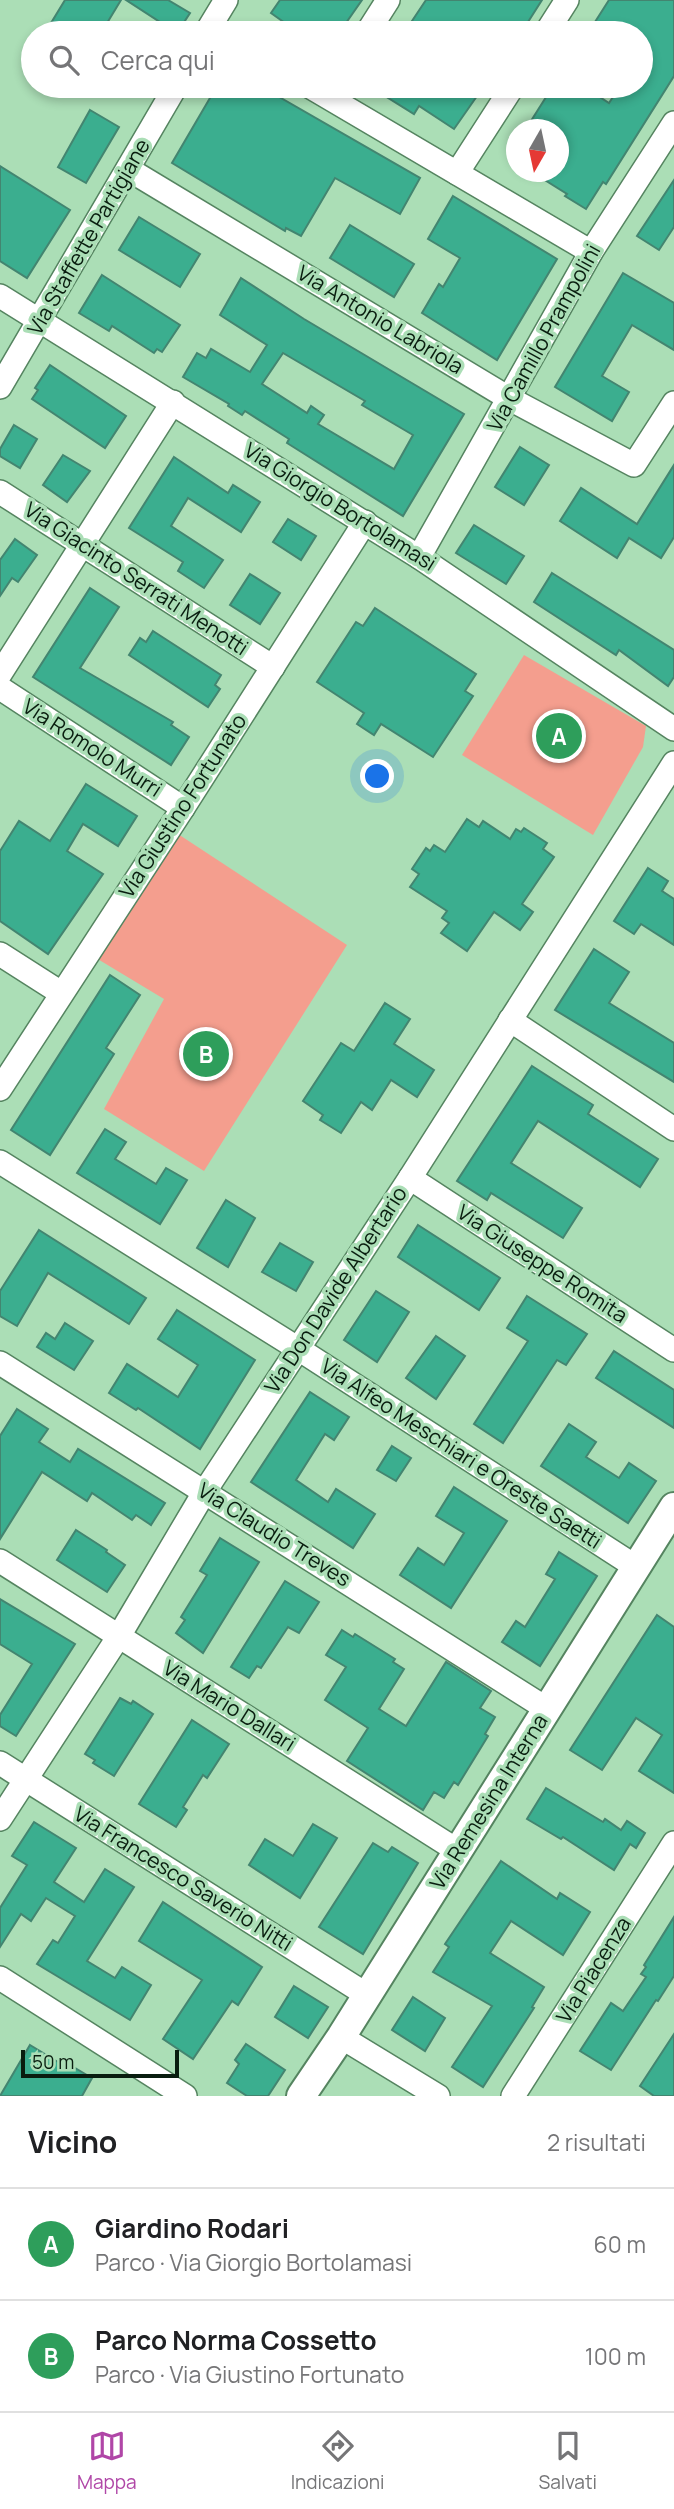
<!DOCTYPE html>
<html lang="it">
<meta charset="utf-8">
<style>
body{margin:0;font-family:Manrope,sans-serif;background:#f6f6f6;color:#202124}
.compass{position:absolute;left:506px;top:119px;width:63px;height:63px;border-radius:50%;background:#fff;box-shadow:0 4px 10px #0003;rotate:189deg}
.scale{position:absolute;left:21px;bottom:18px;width:158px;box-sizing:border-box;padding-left:7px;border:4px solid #091d0f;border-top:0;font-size:19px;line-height:24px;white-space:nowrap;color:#091d0f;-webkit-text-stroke:5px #abdeb6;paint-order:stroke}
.you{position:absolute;left:378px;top:777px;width:24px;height:24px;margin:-18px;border:5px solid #fff;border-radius:50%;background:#1a73e8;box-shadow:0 0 0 10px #1a73e833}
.badge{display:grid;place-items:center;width:46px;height:46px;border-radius:50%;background:#b046a7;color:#fff;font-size:23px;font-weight:700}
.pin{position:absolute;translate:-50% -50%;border:4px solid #fff;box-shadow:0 2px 7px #0006}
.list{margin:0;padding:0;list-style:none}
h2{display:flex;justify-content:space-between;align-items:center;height:91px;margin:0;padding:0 28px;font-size:30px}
h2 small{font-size:23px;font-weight:400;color:#757577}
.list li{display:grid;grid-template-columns:46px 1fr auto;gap:21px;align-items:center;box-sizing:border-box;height:112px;padding:0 28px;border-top:2px solid #e0e0e0}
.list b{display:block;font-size:26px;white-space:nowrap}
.list p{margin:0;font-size:23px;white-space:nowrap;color:#757577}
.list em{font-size:23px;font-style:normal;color:#757577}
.icon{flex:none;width:38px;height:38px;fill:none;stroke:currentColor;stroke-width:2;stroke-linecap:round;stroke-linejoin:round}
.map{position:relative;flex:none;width:674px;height:2096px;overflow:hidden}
.search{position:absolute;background:#fff;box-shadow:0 4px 10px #0003;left:21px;right:21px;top:21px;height:77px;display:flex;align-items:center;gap:18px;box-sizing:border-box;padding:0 24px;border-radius:38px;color:#757577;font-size:26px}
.sheet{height:315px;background:#fff}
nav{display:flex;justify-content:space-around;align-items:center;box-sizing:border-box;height:98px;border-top:2px solid #e0e0e0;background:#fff;font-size:19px;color:#757577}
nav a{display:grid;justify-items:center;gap:4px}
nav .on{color:#b046a7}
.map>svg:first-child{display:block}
.green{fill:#f49e8e}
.building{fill:#3bae8f;stroke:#438570;stroke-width:2;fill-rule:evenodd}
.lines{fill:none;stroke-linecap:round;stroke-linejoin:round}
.minor-casing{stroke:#558460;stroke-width:26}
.tertiary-casing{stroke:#558460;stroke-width:32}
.minor{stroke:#fff;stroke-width:23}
.tertiary{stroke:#fff;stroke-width:28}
.labels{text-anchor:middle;stroke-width:7;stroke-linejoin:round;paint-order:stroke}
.street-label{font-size:21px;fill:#091d0f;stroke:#abdeb6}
</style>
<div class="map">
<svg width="674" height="2096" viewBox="0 0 674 2096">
<rect width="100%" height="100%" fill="#abdeb6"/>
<!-- green -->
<g class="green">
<path d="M 524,655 L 646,726 L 643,747 L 593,835 L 462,755 Z"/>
<path d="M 178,834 L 347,945 L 204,1171 L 104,1109 L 164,999 L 96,958 Z"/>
</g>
<!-- building -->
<g class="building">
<path d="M 65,0 L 121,0 L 101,33 L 57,33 L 48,28 Z"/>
<path d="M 126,0 L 168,0 L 190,13 L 177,33 Z"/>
<path d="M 280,0 L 362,0 L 339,33 L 305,33 L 294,26 L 292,28 L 271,13 Z"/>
<path d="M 426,0 L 542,0 L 521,33 L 498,33 L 488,27 L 484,32 L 471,24 L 465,33 L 404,33 Z"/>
<path d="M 609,0 L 674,0 L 674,76 L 606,184 L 603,182 L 586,209 L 565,196 L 567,194 L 532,172 L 558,172 L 558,130 L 545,130 L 531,121 L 553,86 L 583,86 L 609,103 L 620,86 L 641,86 L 641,33 L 588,33 Z"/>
<path d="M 217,86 L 260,86 L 420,178 L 400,214 L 335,178 L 301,236 L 286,228 L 285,231 L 172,163 Z"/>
<path d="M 369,86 L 484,86 L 454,129 L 419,106 L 414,114 Z"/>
<path d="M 90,110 L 119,127 L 86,183 L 58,167 Z"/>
<path d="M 0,166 L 70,210 L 27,278 L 0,261 Z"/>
<path d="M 674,180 L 674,227 L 659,250 L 637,236 Z"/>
<path d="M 453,196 L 557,259 L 497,360 L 422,313 L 439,284 L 443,287 L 460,258 L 428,239 Z"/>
<path d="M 139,217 L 200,254 L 180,287 L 119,250 Z"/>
<path d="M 350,225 L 414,264 L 394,297 L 330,258 Z"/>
<path d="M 623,273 L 674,303 L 674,350 L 632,325 L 602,376 L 629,392 L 612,421 L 555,387 Z"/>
<path d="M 102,275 L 180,325 L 162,352 L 157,349 L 154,353 L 112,326 L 109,331 L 79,313 Z"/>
<path d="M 241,278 L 304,319 L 464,414 L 403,516 L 287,443 L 289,439 L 245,411 L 242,415 L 228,406 L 229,404 L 183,377 L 197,353 L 206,358 L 211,349 L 250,372 L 267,345 L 220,315 ZM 283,353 L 365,401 L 362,405 L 413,435 L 394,469 L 318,424 L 324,415 L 311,406 L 307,413 L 262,384 Z"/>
<path d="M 50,365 L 126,416 L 105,448 L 32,399 L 38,390 L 35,388 Z"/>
<path d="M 14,425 L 37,439 L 20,468 L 0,456 L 0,449 Z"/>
<path d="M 520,447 L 549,465 L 524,505 L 495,487 Z"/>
<path d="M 63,455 L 90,471 L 67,502 L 43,485 Z"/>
<path d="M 174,457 L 228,493 L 233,485 L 260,502 L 241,532 L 188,498 L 171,526 L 223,560 L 204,588 L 178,571 L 183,562 L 129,528 Z"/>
<path d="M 674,465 L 674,537 L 661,558 L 629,538 L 617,558 L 560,521 L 581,488 L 637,524 Z"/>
<path d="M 288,519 L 316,536 L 301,560 L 273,542 Z"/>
<path d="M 474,525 L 524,556 L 506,584 L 456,553 Z"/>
<path d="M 15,539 L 37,555 L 18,582 L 12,578 L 0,596 L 0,560 Z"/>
<path d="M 552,573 L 674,650 L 674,677 L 668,686 L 619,650 L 616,655 L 534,602 Z"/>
<path d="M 250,574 L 280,593 L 260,624 L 230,605 Z"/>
<path d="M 90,588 L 119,607 L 80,668 L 173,722 L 171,725 L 189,737 L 171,765 L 33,677 Z"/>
<path d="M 375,608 L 476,674 L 465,691 L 473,696 L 433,757 L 381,724 L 374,735 L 357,724 L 364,713 L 317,682 L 356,622 L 363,626 Z"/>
<path d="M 153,631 L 221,675 L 215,685 L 220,689 L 208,707 L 129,655 L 140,638 L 146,642 Z"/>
<path d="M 86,784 L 137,816 L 118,846 L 83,824 L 67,851 L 103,874 L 48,954 L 0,921 L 0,851 L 19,821 L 50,841 Z"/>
<path d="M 467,819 L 479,827 L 483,821 L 510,839 L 516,829 L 521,832 L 524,828 L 547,843 L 543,849 L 554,857 L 522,904 L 533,912 L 520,930 L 494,912 L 467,951 L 441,933 L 449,923 L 442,918 L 447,911 L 410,887 L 419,874 L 412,869 L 426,848 L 430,851 L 434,845 L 445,852 Z"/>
<path d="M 648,868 L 668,881 L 662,891 L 674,899 L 674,945 L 641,924 L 634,934 L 614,921 Z"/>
<path d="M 594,949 L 629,972 L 609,1003 L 674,1043 L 674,1082 L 555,1010 Z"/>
<path d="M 110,975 L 140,995 L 106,1048 L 114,1054 L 50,1155 L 11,1130 Z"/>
<path d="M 385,1003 L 410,1019 L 394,1044 L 434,1070 L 417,1097 L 391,1080 L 372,1110 L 361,1102 L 341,1133 L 320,1120 L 323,1115 L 303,1101 L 341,1043 L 354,1051 Z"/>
<path d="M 532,1066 L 593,1105 L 588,1114 L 658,1159 L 640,1187 L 538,1121 L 511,1163 L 582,1208 L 563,1238 L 491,1193 L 487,1200 L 457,1181 Z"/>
<path d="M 105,1129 L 126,1142 L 115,1159 L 156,1184 L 166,1168 L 187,1180 L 160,1224 L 77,1173 Z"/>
<path d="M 226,1200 L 255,1218 L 228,1267 L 197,1248 Z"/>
<path d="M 418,1225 L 500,1278 L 479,1310 L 398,1257 Z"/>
<path d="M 39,1230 L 146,1298 L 129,1324 L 48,1273 L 17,1326 L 0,1316 L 0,1291 Z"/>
<path d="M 280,1243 L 313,1262 L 296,1291 L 262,1272 Z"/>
<path d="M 376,1291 L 409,1312 L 377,1362 L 344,1340 Z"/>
<path d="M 527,1296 L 587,1334 L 566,1365 L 557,1360 L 503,1443 L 474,1424 L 528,1341 L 507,1328 Z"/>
<path d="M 177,1310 L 255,1360 L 200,1449 L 138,1408 L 136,1410 L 109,1393 L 127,1364 L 178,1397 L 198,1365 L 158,1339 Z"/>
<path d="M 65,1323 L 93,1341 L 74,1370 L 37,1347 L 46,1333 L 55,1339 Z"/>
<path d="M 436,1336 L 465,1356 L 436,1399 L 406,1378 Z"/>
<path d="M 614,1351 L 674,1390 L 674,1428 L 596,1378 Z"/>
<path d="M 310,1392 L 349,1417 L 334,1440 L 325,1434 L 296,1480 L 328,1502 L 336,1489 L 375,1514 L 353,1548 L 251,1482 Z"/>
<path d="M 17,1409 L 48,1429 L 39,1442 L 70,1462 L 78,1449 L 165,1503 L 151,1525 L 136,1515 L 132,1520 L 92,1493 L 87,1501 L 42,1472 L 0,1539 L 0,1436 Z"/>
<path d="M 569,1424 L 596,1442 L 586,1457 L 619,1478 L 629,1463 L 656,1481 L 628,1523 L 541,1466 Z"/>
<path d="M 392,1446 L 411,1458 L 396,1481 L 377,1470 Z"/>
<path d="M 454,1487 L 507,1521 L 451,1608 L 400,1575 L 418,1548 L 444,1565 L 464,1533 L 436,1516 Z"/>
<path d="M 76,1530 L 107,1550 L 106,1552 L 125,1565 L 107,1592 L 57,1560 Z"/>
<path d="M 220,1538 L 259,1562 L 203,1653 L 176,1633 L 185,1620 L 181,1617 L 207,1575 L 200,1571 Z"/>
<path d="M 559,1552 L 597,1576 L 540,1666 L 502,1642 L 516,1621 L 525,1627 L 555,1579 L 546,1574 Z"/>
<path d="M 285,1581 L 319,1602 L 299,1633 L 288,1627 L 261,1668 L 257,1666 L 249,1678 L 231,1667 Z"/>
<path d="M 0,1599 L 75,1644 L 16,1736 L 0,1726 L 0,1715 L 32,1664 L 0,1644 Z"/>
<path d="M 657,1615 L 674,1627 L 674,1793 L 639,1771 L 662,1735 L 636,1718 L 602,1770 L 570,1750 Z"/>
<path d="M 342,1630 L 353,1637 L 355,1634 L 395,1659 L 393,1662 L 404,1669 L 379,1709 L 406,1726 L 446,1662 L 491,1691 L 480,1708 L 495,1717 L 485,1734 L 488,1736 L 458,1785 L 454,1782 L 444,1798 L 434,1792 L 423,1810 L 347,1761 L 368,1728 L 325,1700 L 346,1667 L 326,1655 Z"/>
<path d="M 120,1698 L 131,1704 L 133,1701 L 153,1714 L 114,1776 L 93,1763 L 95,1760 L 85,1754 Z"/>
<path d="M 192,1720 L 229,1744 L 207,1778 L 203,1775 L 183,1807 L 187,1810 L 176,1827 L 139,1804 Z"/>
<path d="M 546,1788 L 603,1822 L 605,1819 L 621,1830 L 627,1821 L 645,1833 L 636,1848 L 630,1844 L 614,1870 L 563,1837 L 561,1839 L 527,1819 Z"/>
<path d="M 34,1822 L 76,1848 L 54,1882 L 84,1902 L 105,1869 L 134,1887 L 87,1961 L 115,1978 L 122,1967 L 151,1985 L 130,2020 L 37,1964 L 53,1940 L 58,1943 L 75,1916 L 46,1898 L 31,1921 L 21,1914 L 0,1947 L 0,1908 L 27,1865 L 12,1856 Z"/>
<path d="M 313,1824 L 337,1838 L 300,1898 L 249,1865 L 265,1839 L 293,1856 Z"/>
<path d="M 373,1843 L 388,1852 L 392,1847 L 418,1863 L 363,1954 L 319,1927 Z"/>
<path d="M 501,1861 L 557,1899 L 560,1893 L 590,1912 L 563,1955 L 511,1921 L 490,1953 L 544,1987 L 532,2007 L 534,2008 L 483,2087 L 452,2067 L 492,2006 L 433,1972 L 449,1947 L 445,1944 Z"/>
<path d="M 163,1902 L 262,1967 L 238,2005 L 232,2001 L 193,2059 L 163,2039 L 202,1980 L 139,1941 Z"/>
<path d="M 674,1917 L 674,1976 L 658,2001 L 656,2000 L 611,2070 L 580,2051 L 611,2003 L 623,2011 L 646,1977 L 641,1974 L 646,1967 L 644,1965 Z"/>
<path d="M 294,1986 L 328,2007 L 308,2038 L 275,2017 Z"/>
<path d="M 413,1997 L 445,2018 L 425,2051 L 392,2030 Z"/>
<path d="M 674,2034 L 674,2096 L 654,2096 L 640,2086 Z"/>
<path d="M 246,2044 L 285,2070 L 268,2096 L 247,2096 L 227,2083 L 239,2064 L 235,2060 Z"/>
<path d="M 30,2045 L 63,2065 L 65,2062 L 92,2078 L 82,2096 L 0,2096 Z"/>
</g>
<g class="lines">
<defs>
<g id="minor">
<path d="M 206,33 L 226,0"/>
<path d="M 367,33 L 388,0"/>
<path d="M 546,33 L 567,0"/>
<path d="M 309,86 L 591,252"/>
<path d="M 128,169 L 510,399 L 634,465 L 674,403"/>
<path d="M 457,173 L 513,86"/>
<path d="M 0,296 L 419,557 L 674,729"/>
<path d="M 0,387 L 176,86"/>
<path d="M 0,492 L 273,667"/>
<path d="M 419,557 L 591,252 L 674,123"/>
<path d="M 0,674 L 173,402"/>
<path d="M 0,688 L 183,808"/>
<path d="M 0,954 L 61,993"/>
<path d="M 510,1020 L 674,1129"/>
<path d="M 0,1089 L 183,808 L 365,522"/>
<path d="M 0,1162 L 297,1348 L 636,1567"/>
<path d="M 410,1178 L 674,1350"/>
<path d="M 0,1363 L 547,1709"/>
<path d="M 0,1561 L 458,1851"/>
<path d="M 0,1763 L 367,1995"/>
<path d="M 0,1819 L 119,1636 L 205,1491 L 410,1178 L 674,763"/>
<path d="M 0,1978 L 185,2096"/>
<path d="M 341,2037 L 438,2096"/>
<path d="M 513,2096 L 674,1843"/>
</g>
<path id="tertiary" d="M 301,2096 L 341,2037 L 674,1507"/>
</defs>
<!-- minor casing -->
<use href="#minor" class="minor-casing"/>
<!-- tertiary casing -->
<use href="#tertiary" class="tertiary-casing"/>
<!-- minor -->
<use href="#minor" class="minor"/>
<!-- tertiary -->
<use href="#tertiary" class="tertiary"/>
</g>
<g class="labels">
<!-- street labels -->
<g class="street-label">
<text transform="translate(89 237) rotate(-60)" y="7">Via Staffette Partigiane</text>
<text transform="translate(380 320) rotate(31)" y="7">Via Antonio Labriola</text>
<text transform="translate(544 338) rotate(-61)" y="7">Via Camillo Prampolini</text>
<text transform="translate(340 507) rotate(32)" y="7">Via Giorgio Bortolamasi</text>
<text transform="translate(136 579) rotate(33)" y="7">Via Giacinto Serrati Menotti</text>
<text transform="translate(92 748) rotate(33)" y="7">Via Romolo Murri</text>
<text transform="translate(183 806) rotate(-57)" y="7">Via Giustino Fortunato</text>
<text transform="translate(542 1264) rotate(33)" y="7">Via Giuseppe Romita</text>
<text transform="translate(336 1290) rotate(-57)" y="7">Via Don Davide Albertario</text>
<text transform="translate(461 1454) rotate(33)" y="7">Via Alfeo Meschiari e Oreste Saetti</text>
<text transform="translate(274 1535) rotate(32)" y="7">Via Claudio Treves</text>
<text transform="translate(229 1706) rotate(32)" y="7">Via Mario Dallari</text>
<text transform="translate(489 1802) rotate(-58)" y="7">Via Remesina Interna</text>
<text transform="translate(183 1879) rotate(32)" y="7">Via Francesco Saverio Nitti</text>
<text transform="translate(594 1970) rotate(-58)" y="7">Via Piacenza</text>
</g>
</g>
</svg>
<svg class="compass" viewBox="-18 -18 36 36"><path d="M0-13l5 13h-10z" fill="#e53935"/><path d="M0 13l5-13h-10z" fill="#757577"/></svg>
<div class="scale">50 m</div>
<div class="you"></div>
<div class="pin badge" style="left:559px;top:736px;background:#2e9e5b">A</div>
<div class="pin badge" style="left:206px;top:1054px;background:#2e9e5b">B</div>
<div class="search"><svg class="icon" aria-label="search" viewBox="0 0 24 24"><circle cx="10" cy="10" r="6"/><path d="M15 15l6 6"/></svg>Cerca qui</div>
</div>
<section class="sheet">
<h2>Vicino<small>2 risultati</small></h2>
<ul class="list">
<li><span class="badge" style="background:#2e9e5b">A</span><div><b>Giardino Rodari</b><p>Parco · Via Giorgio Bortolamasi</p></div><em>60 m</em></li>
<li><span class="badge" style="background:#2e9e5b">B</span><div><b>Parco Norma Cossetto</b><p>Parco · Via Giustino Fortunato</p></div><em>100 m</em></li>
</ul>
</section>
<nav>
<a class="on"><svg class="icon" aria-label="map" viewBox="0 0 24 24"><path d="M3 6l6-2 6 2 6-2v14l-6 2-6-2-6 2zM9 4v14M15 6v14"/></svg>Mappa</a>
<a><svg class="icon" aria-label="directions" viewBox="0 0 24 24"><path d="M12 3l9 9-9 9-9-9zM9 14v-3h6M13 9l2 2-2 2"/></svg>Indicazioni</a>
<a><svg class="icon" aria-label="saved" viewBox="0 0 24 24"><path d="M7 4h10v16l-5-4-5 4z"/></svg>Salvati</a>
</nav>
